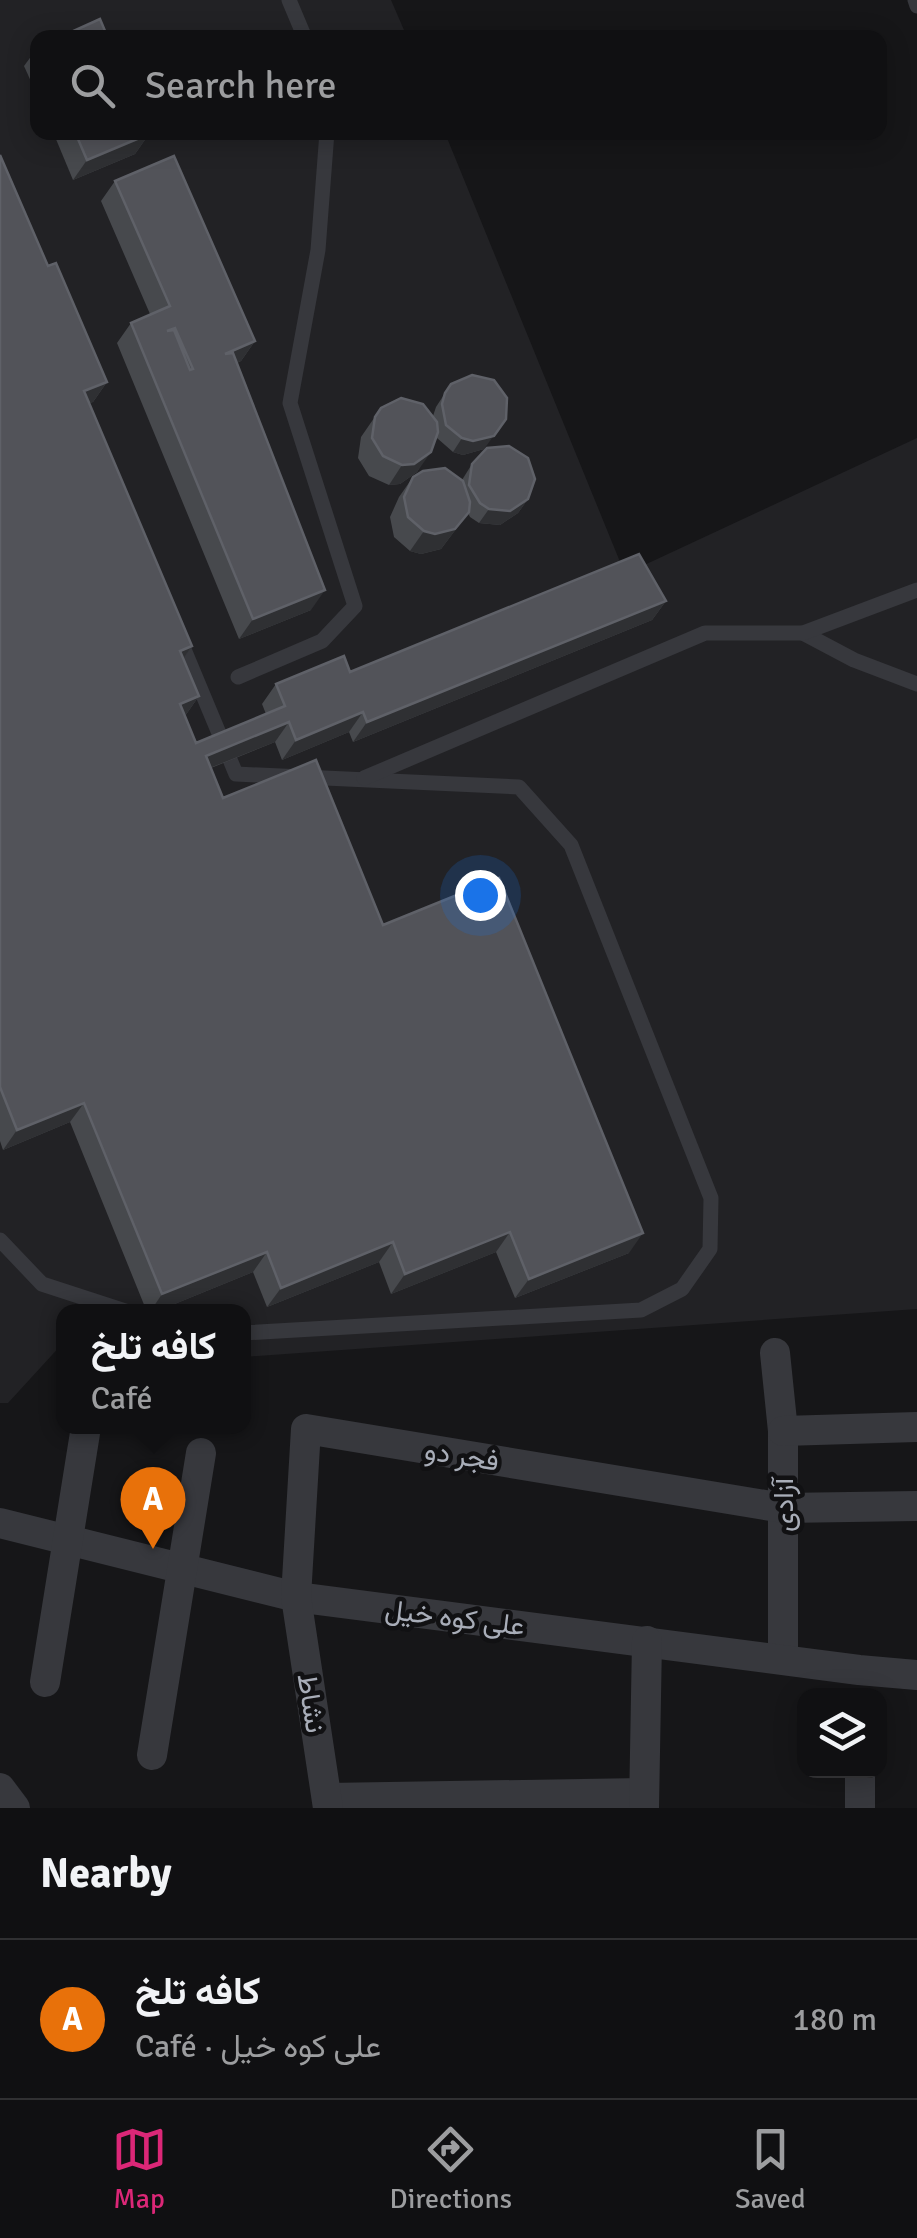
<!DOCTYPE html>
<meta charset="utf-8">
<style>
body{margin:0;font-family:Signika,Vazirmatn,sans-serif;background:#1e1e20;color:#f1f3f6}
.controls{position:absolute;right:30px;bottom:30px;display:grid;overflow:hidden;border-radius:20px;box-shadow:0 5px 25px #0003}
.controls button{width:90px;height:90px;display:grid;place-items:center;padding:0;border:0;border-bottom:2px solid #303032;background:#101012;color:#f1f3f6;font:50px sans-serif}
.you{position:absolute;left:480px;top:895px;width:35px;height:35px;margin:-25px;border:8px solid #fff;border-radius:50%;background:#1a73e8;box-shadow:0 0 0 15px #1a73e833}
.badge{display:grid;place-items:center;width:65px;height:65px;border-radius:50%;background:#db2777;color:#fff;font-size:32px;font-weight:700}
.pin{position:absolute;translate:-50% -82px;filter:drop-shadow(0 2px 5px #0008)}
.pin::after{content:'';position:absolute;top:52px;width:35px;height:30px;background:inherit;clip-path:polygon(0 0,100% 0,50% 100%)}
.popup{position:absolute;left:56px;top:1304px;width:195px;height:130px;box-sizing:border-box;display:grid;place-content:center;border-radius:20px;background:#101012;filter:drop-shadow(0 2px 8px #0005);font-size:32px;white-space:nowrap;color:#9c9d9f}
.popup b{font-size:38px;color:#f1f3f6}
.popup::after{content:'';position:absolute;left:50%;top:100%;margin-left:-20px;border:20px solid transparent;border-top-color:#101012}
.list{margin:0;padding:0;list-style:none}
h2{display:flex;justify-content:space-between;align-items:center;height:130px;margin:0;padding:0 40px;font-size:42px}
h2 small{font-size:32px;font-weight:400;color:#9c9d9f}
.list li{display:grid;grid-template-columns:65px 1fr auto;gap:30px;align-items:center;box-sizing:border-box;height:160px;padding:0 40px;border-top:2px solid #303032}
.list b{display:block;font-size:38px;white-space:nowrap}
.list p{margin:0;font-size:32px;white-space:nowrap;color:#9c9d9f}
.list em{font-size:32px;font-style:normal;color:#9c9d9f}
.icon{flex:none;width:55px;height:55px;fill:none;stroke:currentColor;stroke-width:2;stroke-linecap:round;stroke-linejoin:round}
.map{position:relative;flex:none;width:917px;height:1808px;overflow:hidden}
.search{position:absolute;background:#101012;box-shadow:0 5px 25px #0003;left:30px;right:30px;top:30px;height:110px;display:flex;align-items:center;gap:25px;box-sizing:border-box;padding:0 35px;border-radius:20px;color:#9c9d9f;font-size:38px}
.sheet{height:290px;background:#101012}
nav{display:flex;justify-content:space-around;align-items:center;box-sizing:border-box;height:140px;border-top:2px solid #303032;background:#101012;font-size:28px;color:#9c9d9f}
nav a{display:grid;justify-items:center;gap:5px}
nav .on{color:#db2777}
.map>svg:first-child{display:block}
.built{fill:#222225}
.lines{fill:none;stroke-linecap:round;stroke-linejoin:round}
.lane{stroke:#37383d;stroke-width:15}
.street{stroke:#37383d;stroke-width:30}
.wall{fill:#47494d}
.shaded-wall{fill:#2f3033}
.building{fill:#525359;stroke:#5f6168;stroke-width:2.5;fill-rule:evenodd}
.labels{text-anchor:middle;stroke-width:9;stroke-linejoin:round;paint-order:stroke}
.street-label{font-size:28px;fill:#a8adb8;stroke:#111113}
</style>
<div class="map">
<svg width="917" height="1808" viewBox="0 0 917 1808">
<rect width="100%" height="100%" fill="#161618"/>
<!-- built -->
<path class="built" d="M 0,0 L 391,0 L 407,37 L 38,38 L 38,132 L 445,133 L 625,574 L 917,438 L 917,1309 L 243,1357 L 243,1312 L 63,1312 L 63,1343 L 8,1403 L 0,1403 Z"/>
<g class="lines">
<!-- lane -->
<g class="lane">
<path d="M 289,0 L 305,38"/>
<path d="M 915,0 L 917,6"/>
<path d="M 803,633 L 854,660 L 917,684"/>
<path d="M 178,635 L 236,774 L 519,787 L 571,845 L 711,1198 L 710,1249 L 682,1289 L 641,1310 L 243,1333"/>
<path d="M 238,677 L 322,641 L 355,606 L 290,403 L 318,250 L 327,132"/>
<path d="M 364,778 L 705,633 L 803,633 L 917,590"/>
<path d="M 0,1240 L 42,1284 L 128,1312"/>
</g>
<!-- street -->
<g class="street">
<path d="M 775,1353 L 783,1431 L 783,1658"/>
<path d="M 783,1431 L 917,1427"/>
<path d="M 0,1523 L 296,1597 L 859,1670 L 917,1675"/>
<path d="M 45,1682 L 85,1433"/>
<path d="M 152,1755 L 201,1453"/>
<path d="M 860,1770 L 860,1808"/>
<path d="M 0,1788 L 15,1808"/>
<path d="M 327,1798 L 644,1793"/>
<path d="M 328,1808 L 296,1597 L 306,1429 L 783,1508 L 917,1506"/>
<path d="M 644,1808 L 647,1641"/>
</g>
</g>
<!-- wall -->
<g class="wall">
<path d="M 38,47 L 38,97 L 24,66 Z"/>
<path d="M 53,132 L 148,132 L 149,134 L 135,154 L 73,180 Z"/>
<path d="M 0,155 L 48,266 L 107,382 L 93,402 L 89,403 L 192,646 L 183,658 L 199,696 L 185,716 L 196,743 L 266,714 L 262,704 L 276,684 L 350,672 L 666,601 L 652,620 L 353,742 L 349,732 L 282,760 L 275,742 L 211,768 L 223,798 L 383,925 L 629,1253 L 515,1298 L 496,1252 L 391,1294 L 379,1262 L 267,1307 L 253,1272 L 155,1312 L 147,1312 L 70,1122 L 3,1150 L 0,1141 Z"/>
<path d="M 115,181 L 255,341 L 241,361 L 237,363 L 311,610 L 239,639 L 117,343 L 131,323 L 150,314 L 101,201 Z"/>
<path d="M 451,384 L 484,449 L 463,455 L 453,452 L 437,438 L 417,472 L 400,484 L 389,485 L 369,476 L 358,458 L 361,437 L 381,408 L 433,416 L 436,407 Z"/>
<path d="M 472,464 L 528,499 L 518,513 L 500,525 L 479,523 L 470,517 L 468,513 L 441,549 L 421,554 L 410,551 L 394,537 L 390,517 L 399,497 L 413,477 L 462,480 Z"/>
</g>
<!-- shaded-wall -->
<g class="shaded-wall">
<path d="M 149,134 L 135,154 L 73,180 L 87,160 Z"/>
<path d="M 255,341 L 241,361 L 211,374 L 225,354 Z"/>
<path d="M 107,382 L 93,402 L 70,411 L 84,391 Z"/>
<path d="M 506,419 L 484,449 L 463,455 L 453,452 L 462,438 Z"/>
<path d="M 431,452 L 417,472 L 400,484 L 389,485 L 402,465 Z"/>
<path d="M 528,499 L 518,513 L 500,525 L 479,523 L 489,509 Z"/>
<path d="M 469,512 L 441,549 L 421,554 L 410,551 L 424,531 Z"/>
<path d="M 325,590 L 311,610 L 239,639 L 253,619 Z"/>
<path d="M 666,601 L 652,620 L 353,742 L 367,722 Z"/>
<path d="M 192,646 L 178,666 L 180,651 Z"/>
<path d="M 199,696 L 185,716 L 180,704 Z"/>
<path d="M 363,712 L 349,732 L 282,760 L 296,740 Z"/>
<path d="M 289,722 L 275,742 L 192,775 L 206,756 Z"/>
<path d="M 84,1103 L 70,1122 L 3,1150 L 17,1130 Z"/>
<path d="M 510,1232 L 496,1252 L 391,1294 L 405,1274 Z"/>
<path d="M 643,1233 L 629,1253 L 515,1298 L 529,1279 Z"/>
<path d="M 393,1242 L 379,1262 L 267,1307 L 281,1288 Z"/>
<path d="M 267,1252 L 253,1272 L 155,1312 L 150,1312 L 162,1294 Z"/>
</g>
<!-- building -->
<g class="building">
<path d="M 100,19 L 108,38 L 58,38 Z"/>
<path d="M 75,132 L 148,132 L 149,134 L 87,160 Z"/>
<path d="M 0,155 L 48,266 L 56,263 L 107,382 L 84,391 L 192,646 L 180,651 L 199,696 L 180,704 L 196,743 L 285,706 L 276,684 L 344,656 L 350,672 L 639,554 L 666,601 L 367,722 L 363,712 L 296,740 L 289,722 L 206,756 L 223,798 L 316,760 L 383,925 L 499,878 L 643,1233 L 529,1279 L 510,1232 L 405,1274 L 393,1242 L 281,1288 L 267,1252 L 162,1294 L 84,1103 L 17,1130 L 0,1087 Z"/>
<path d="M 174,156 L 255,341 L 225,354 L 233,353 L 325,590 L 253,619 L 131,323 L 170,306 L 115,181 ZM 175,328 L 193,369 L 190,370 L 174,330 L 167,331 Z"/>
<path d="M 472,375 L 494,380 L 507,398 L 506,419 L 494,436 L 473,441 L 462,438 L 446,425 L 442,404 L 445,393 L 451,384 Z"/>
<path d="M 401,398 L 423,404 L 437,422 L 438,432 L 431,452 L 414,464 L 402,465 L 383,456 L 372,438 L 375,417 L 381,408 Z"/>
<path d="M 509,446 L 528,458 L 535,479 L 528,499 L 510,511 L 489,509 L 480,503 L 469,485 L 472,464 L 487,448 Z"/>
<path d="M 445,468 L 463,481 L 470,502 L 469,512 L 455,529 L 435,534 L 424,531 L 408,517 L 404,497 L 413,477 L 423,471 Z"/>
</g>
<g class="labels">
<!-- street labels -->
<g class="street-label">
<text transform="translate(462 1455) rotate(9)" y="10">فجر دو</text>
<text transform="translate(783 1505) rotate(-90)" y="10">آزادی</text>
<text transform="translate(455 1617) rotate(7)" y="10">علی کوه خیل</text>
<text transform="translate(312 1703) rotate(81)" y="10">نشاط</text>
</g>
</g>
</svg>
<div class="controls">
<button><svg class="icon" aria-label="layers" viewBox="0 0 24 24"><path d="M12 4l9 5-9 5-9-5zM3 14l9 5 9-5"/></svg></button>
</div>
<div class="you"></div>
<div class="pin badge" style="left:153px;top:1549px;background:#e8710a">A</div>
<div class="popup"><b>کافه تلخ</b>Café</div>
<div class="search"><svg class="icon" aria-label="search" viewBox="0 0 24 24"><circle cx="10" cy="10" r="6"/><path d="M15 15l6 6"/></svg>Search here</div>
</div>
<section class="sheet">
<h2>Nearby<small></small></h2>
<ul class="list">
<li><span class="badge" style="background:#e8710a">A</span><div><b>کافه تلخ</b><p>Café · علی کوه خیل</p></div><em>180 m</em></li>
</ul>
</section>
<nav>
<a class="on"><svg class="icon" aria-label="map" viewBox="0 0 24 24"><path d="M3 6l6-2 6 2 6-2v14l-6 2-6-2-6 2zM9 4v14M15 6v14"/></svg>Map</a>
<a><svg class="icon" aria-label="directions" viewBox="0 0 24 24"><path d="M12 3l9 9-9 9-9-9zM9 14v-3h6M13 9l2 2-2 2"/></svg>Directions</a>
<a><svg class="icon" aria-label="saved" viewBox="0 0 24 24"><path d="M7 4h10v16l-5-4-5 4z"/></svg>Saved</a>
</nav>
